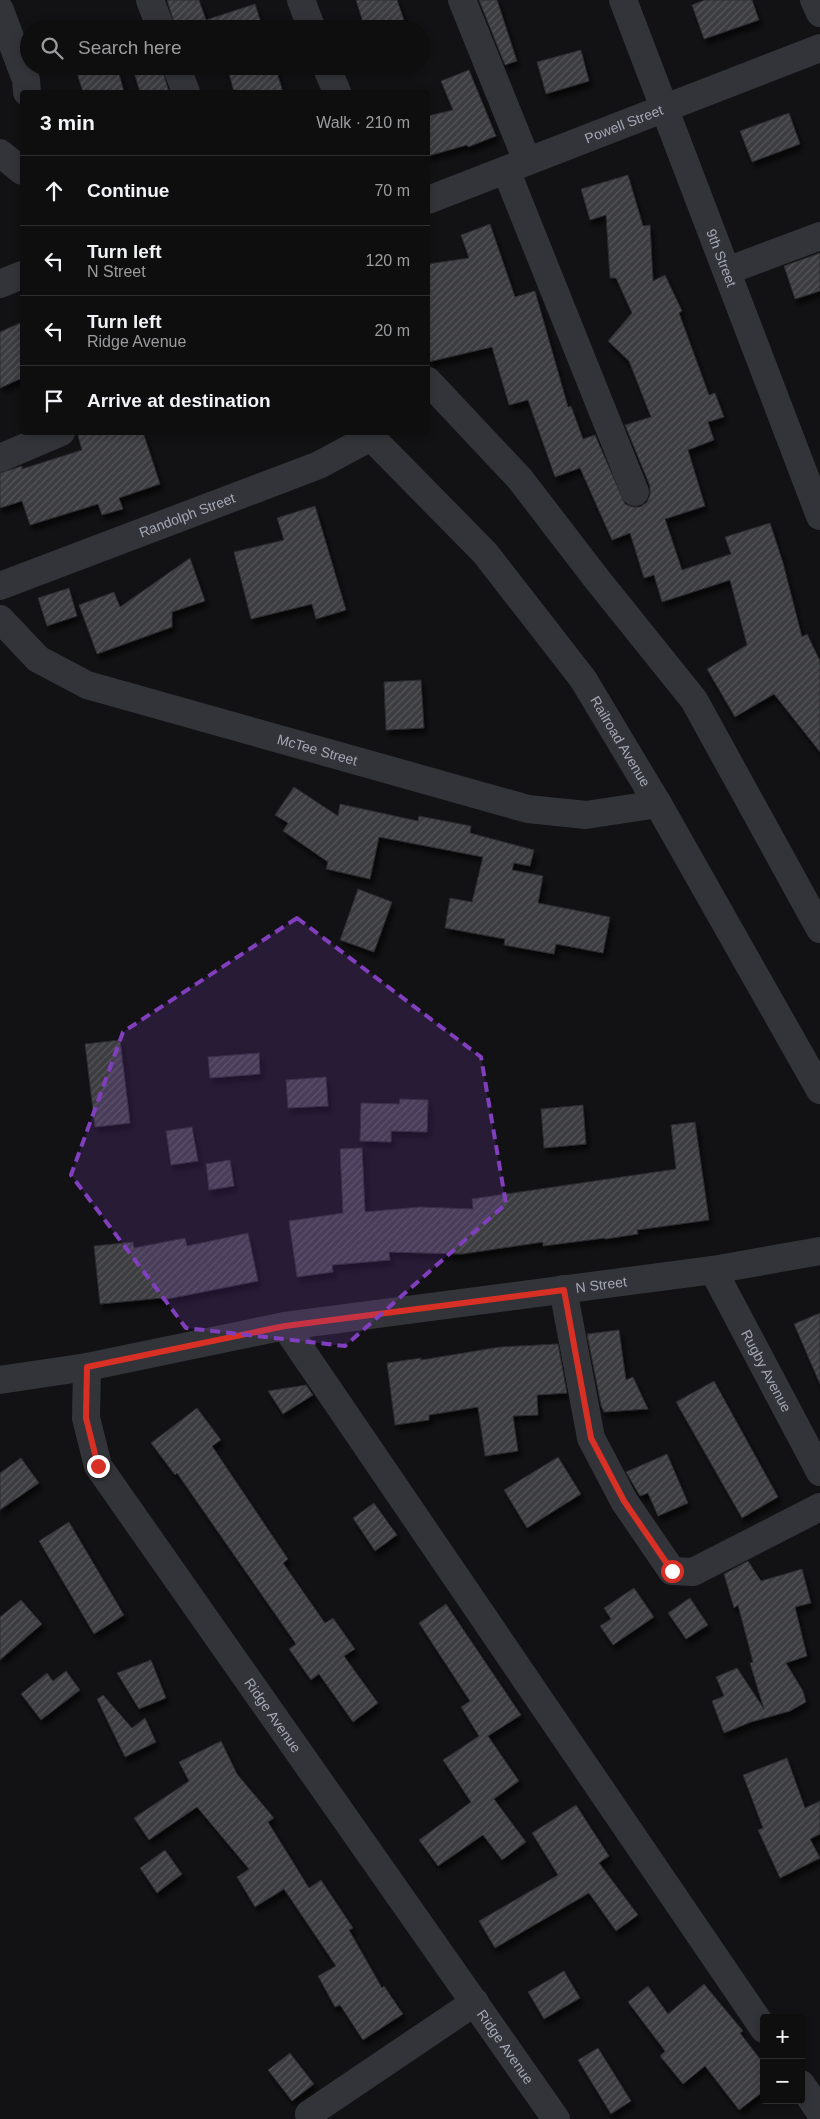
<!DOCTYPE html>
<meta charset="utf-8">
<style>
body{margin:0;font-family:Helvetica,sans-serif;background:#1c1c1d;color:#f1f3f6}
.controls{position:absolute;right:15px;bottom:15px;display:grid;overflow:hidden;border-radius:5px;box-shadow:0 2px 8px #0003}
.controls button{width:45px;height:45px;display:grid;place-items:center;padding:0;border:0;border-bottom:1px solid #2e2e2f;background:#0e0e0f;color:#f1f3f6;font:25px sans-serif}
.stop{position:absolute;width:15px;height:15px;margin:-11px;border:4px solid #d93025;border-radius:50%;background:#fff}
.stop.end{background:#d93025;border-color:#fff;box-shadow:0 1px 5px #0008}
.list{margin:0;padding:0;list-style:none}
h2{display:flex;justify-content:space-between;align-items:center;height:65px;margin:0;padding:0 20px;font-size:21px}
h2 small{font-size:16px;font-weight:400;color:#9b9c9e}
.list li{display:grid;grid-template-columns:32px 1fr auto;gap:15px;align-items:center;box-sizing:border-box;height:70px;padding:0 20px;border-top:1px solid #2e2e2f}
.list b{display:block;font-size:19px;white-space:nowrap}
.list p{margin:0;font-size:16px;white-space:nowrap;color:#9b9c9e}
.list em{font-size:16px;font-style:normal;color:#9b9c9e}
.icon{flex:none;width:28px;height:28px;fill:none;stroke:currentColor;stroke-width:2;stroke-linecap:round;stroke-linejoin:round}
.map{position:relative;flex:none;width:820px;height:2119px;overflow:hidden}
.search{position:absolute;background:#0e0e0f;box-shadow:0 2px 8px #0003;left:20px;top:20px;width:410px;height:55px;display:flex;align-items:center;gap:12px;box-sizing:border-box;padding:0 18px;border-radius:28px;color:#9b9c9e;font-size:19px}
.panel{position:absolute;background:#0e0e0f;box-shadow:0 2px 8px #0003;left:20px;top:90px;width:410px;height:345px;border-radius:5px}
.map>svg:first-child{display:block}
.building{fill:url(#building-hatch);stroke:#2c2c30;filter:url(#shadow)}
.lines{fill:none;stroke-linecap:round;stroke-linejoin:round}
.minor{stroke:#333439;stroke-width:28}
.route{stroke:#d93025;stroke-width:6}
.marked{fill:#813fbe;fill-opacity:0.2;stroke:#813fbe;stroke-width:4;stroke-dasharray:10 6;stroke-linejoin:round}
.labels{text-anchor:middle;stroke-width:4;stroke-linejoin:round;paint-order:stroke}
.street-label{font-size:14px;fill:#a3a8b5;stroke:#0d0d0f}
</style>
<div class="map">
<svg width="820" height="2119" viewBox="0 0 820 2119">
<defs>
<pattern id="building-hatch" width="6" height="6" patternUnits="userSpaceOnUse" patternTransform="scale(1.25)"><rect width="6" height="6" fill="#3c3d41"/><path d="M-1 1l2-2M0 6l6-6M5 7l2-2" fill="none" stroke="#55565a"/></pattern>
<filter id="shadow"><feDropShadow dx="3" dy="5.5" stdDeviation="2.5" flood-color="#0009"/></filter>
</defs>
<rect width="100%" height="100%" fill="#121214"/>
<!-- building -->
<g class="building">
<path d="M 167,0 L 199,0 L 206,20 L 255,4 L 263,29 L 176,29 Z"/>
<path d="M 356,0 L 397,0 L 407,29 L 365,29 Z"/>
<path d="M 479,0 L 497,0 L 517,61 L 505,65 Z"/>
<path d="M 705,0 L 752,0 L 759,20 L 704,39 L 692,5 Z"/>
<path d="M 581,50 L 589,81 L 546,94 L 537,62 Z"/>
<path d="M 90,66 L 117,66 L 124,92 L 83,92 L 76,70 Z"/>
<path d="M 132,66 L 161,66 L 169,92 L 140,92 Z"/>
<path d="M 227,66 L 275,66 L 283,92 L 234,92 Z"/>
<path d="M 469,70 L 496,136 L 468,147 L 467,145 L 428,156 L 428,116 L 453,110 L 441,81 Z"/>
<path d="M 789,113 L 800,144 L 752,162 L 740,131 Z"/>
<path d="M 628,175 L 643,226 L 650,225 L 653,281 L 665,275 L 682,311 L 679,313 L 709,395 L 715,393 L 724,417 L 708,422 L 714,440 L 688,450 L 705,506 L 665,519 L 682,570 L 731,554 L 725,537 L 770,523 L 783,563 L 802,637 L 807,634 L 820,661 L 820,752 L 774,694 L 735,717 L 707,669 L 747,645 L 730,580 L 662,602 L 654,575 L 644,578 L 630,533 L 612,540 L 580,468 L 555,477 L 528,400 L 509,405 L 492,347 L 428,362 L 428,264 L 469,258 L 461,235 L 490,224 L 515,297 L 535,291 L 568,407 L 571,406 L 583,439 L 595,435 L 625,504 L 633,507 L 640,507 L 647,502 L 650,495 L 650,486 L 625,425 L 651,417 L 629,361 L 608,341 L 632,313 L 616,278 L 610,278 L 606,215 L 590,220 L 581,189 Z"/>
<path d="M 820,253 L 820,291 L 795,299 L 784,266 Z"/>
<path d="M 22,322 L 22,378 L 0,388 L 0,332 Z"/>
<path d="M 77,432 L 143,432 L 160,484 L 119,498 L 123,509 L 102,515 L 98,504 L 30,525 L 22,501 L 0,508 L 0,473 L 22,466 L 22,469 L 82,450 Z"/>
<path d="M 315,506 L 346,610 L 316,619 L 312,604 L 251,619 L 234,552 L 284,540 L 277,518 Z"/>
<path d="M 190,558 L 205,601 L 172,612 L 172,627 L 97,654 L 79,605 L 114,592 L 120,607 Z"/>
<path d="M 69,588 L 77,616 L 47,626 L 38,598 Z"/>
<path d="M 421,680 L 424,728 L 386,730 L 384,682 Z"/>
<path d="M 294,787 L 338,816 L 340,804 L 418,821 L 419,816 L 471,826 L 470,833 L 534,850 L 530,866 L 514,863 L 512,870 L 543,876 L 538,903 L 610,917 L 603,953 L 556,944 L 554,954 L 504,945 L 505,939 L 445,928 L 450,898 L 472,902 L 483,857 L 379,837 L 370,879 L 326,869 L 328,862 L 283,831 L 288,823 L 275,815 Z"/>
<path d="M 358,889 L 392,902 L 374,952 L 340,940 Z"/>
<path d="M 120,1040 L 130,1123 L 95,1127 L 85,1044 Z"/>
<path d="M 259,1053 L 260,1074 L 210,1078 L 208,1057 Z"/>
<path d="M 326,1077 L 328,1106 L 288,1108 L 286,1080 Z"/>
<path d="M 400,1099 L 428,1100 L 427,1132 L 391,1131 L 391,1142 L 360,1141 L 361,1103 L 399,1104 Z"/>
<path d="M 583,1105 L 586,1144 L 544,1148 L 541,1109 Z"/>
<path d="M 695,1122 L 709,1220 L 637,1230 L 638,1234 L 605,1239 L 605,1238 L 543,1246 L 543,1242 L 462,1254 L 389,1252 L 390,1260 L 332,1265 L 333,1272 L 297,1277 L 289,1221 L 343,1213 L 340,1149 L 362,1148 L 365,1212 L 420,1207 L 473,1209 L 472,1199 L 676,1169 L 671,1125 Z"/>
<path d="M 192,1127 L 198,1161 L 171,1165 L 166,1131 Z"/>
<path d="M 230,1160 L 234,1186 L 209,1190 L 206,1164 Z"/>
<path d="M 248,1233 L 258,1281 L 162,1300 L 162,1298 L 100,1304 L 94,1246 L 133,1242 L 134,1248 L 185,1238 L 187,1246 Z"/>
<path d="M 820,1313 L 820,1384 L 794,1324 Z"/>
<path d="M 619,1330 L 626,1380 L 633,1377 L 648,1409 L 604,1412 L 601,1405 L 587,1334 Z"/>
<path d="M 558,1344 L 567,1393 L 537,1395 L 538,1415 L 513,1416 L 518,1451 L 485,1456 L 478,1407 L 429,1415 L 429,1420 L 395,1425 L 387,1363 L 421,1358 L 421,1360 L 500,1347 Z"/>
<path d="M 714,1381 L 778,1497 L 742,1518 L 676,1402 Z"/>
<path d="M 306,1385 L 313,1395 L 283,1414 L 268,1391 Z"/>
<path d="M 197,1408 L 221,1440 L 212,1446 L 288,1559 L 283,1563 L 325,1623 L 333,1618 L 355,1649 L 344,1656 L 378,1703 L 353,1722 L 319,1674 L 311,1680 L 289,1649 L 296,1644 L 177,1473 L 175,1475 L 151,1443 Z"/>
<path d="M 667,1454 L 688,1503 L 658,1516 L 648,1493 L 640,1496 L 626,1472 Z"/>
<path d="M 558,1457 L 581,1494 L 527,1528 L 504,1490 Z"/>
<path d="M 21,1458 L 39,1483 L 0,1510 L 0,1473 Z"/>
<path d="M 374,1503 L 397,1535 L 375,1551 L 353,1518 Z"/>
<path d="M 69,1522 L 124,1615 L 94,1634 L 39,1541 Z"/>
<path d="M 748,1561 L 761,1581 L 802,1569 L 811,1603 L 795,1607 L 807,1656 L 786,1663 L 803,1691 L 806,1702 L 790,1711 L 751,1722 L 724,1733 L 712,1701 L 724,1696 L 716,1677 L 737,1668 L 764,1709 L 750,1663 L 753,1662 L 738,1605 L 734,1608 L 724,1574 Z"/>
<path d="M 634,1588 L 654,1617 L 613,1645 L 600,1626 L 611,1619 L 604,1608 Z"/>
<path d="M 690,1598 L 708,1625 L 686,1639 L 668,1613 Z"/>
<path d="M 21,1600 L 42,1624 L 0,1660 L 0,1617 Z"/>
<path d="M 446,1604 L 521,1715 L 488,1736 L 519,1781 L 494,1799 L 526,1842 L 502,1860 L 483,1835 L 438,1866 L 419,1840 L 471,1802 L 443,1760 L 479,1736 L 461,1707 L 470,1701 L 419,1623 Z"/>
<path d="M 151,1660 L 166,1698 L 139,1709 L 117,1673 Z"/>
<path d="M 66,1671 L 80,1690 L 41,1720 L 21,1694 L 47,1673 L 53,1681 Z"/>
<path d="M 103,1695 L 132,1728 L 145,1718 L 156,1742 L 125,1757 L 97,1699 Z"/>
<path d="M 221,1741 L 237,1774 L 274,1818 L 268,1822 L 309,1888 L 321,1880 L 353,1928 L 349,1930 L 382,1988 L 384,1986 L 403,2014 L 363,2040 L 340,2005 L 335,2007 L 318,1976 L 336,1966 L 284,1889 L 255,1907 L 237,1877 L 249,1869 L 197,1807 L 149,1840 L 134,1818 L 189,1781 L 179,1762 Z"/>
<path d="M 787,1758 L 805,1808 L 820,1801 L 820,1834 L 810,1839 L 820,1858 L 780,1878 L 758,1830 L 763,1828 L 743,1775 Z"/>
<path d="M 576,1805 L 609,1856 L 599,1863 L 638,1915 L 616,1931 L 589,1893 L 495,1948 L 479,1921 L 558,1875 L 532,1833 Z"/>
<path d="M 165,1850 L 182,1874 L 157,1893 L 140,1868 Z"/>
<path d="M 564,1971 L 580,1998 L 544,2019 L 528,1992 Z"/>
<path d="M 704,1984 L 743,2031 L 740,2033 L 764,2064 L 764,2091 L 739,2110 L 705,2066 L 683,2084 L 660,2056 L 665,2051 L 628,2002 L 648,1986 L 668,2014 Z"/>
<path d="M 598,2048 L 631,2101 L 611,2114 L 578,2060 Z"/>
<path d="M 290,2053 L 314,2084 L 292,2101 L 268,2070 Z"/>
</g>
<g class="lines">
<!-- minor -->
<g class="minor">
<path d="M 150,0 L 161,29"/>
<path d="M 301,0 L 312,29"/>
<path d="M 462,0 L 527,161"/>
<path id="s1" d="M 623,0 L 820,516"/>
<path d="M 814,0 L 820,13"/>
<path d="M 0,10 L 26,80 L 27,92"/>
<path d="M 176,66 L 186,92"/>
<path d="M 326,66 L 337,92"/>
<path d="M 0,153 L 22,171"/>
<path d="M 506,170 L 635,492"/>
<path id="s2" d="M 428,200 L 820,48"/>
<path d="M 727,271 L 820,236"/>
<path d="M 0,284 L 22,275"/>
<path d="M 428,381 L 520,479 L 596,578 L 694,700 L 820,929"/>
<path id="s3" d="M 366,432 L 485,553 L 583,679 L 658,804 L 820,1090"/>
<path d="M 0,458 L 61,432"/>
<path id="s4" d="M 0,586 L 319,465 L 371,437"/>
<path id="s5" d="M 0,619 L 38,659 L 87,685 L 528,809 L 586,815 L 658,804"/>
<path id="s6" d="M 713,1270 L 820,1472"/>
<path d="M 563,1289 L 591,1438 L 624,1501 L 672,1571 L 693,1572 L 820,1507"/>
<path d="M 285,1326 L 764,2029"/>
<path id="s7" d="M 87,1367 L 86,1418 L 98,1466 L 556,2119"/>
<path id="s8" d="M 0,1380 L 87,1367 L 285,1326 L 713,1270 L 820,1251"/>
<path d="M 801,2084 L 820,2112"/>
<path d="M 309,2114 L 475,2002"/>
</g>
</g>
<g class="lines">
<!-- route -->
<path class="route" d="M 98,1466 L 86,1418 L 87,1367 L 285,1326 L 564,1290 L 591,1438 L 624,1501 L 672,1571"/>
</g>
<!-- marked area -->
<path class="marked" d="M 297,918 L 481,1057 L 506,1204 L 345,1346 L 186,1328 L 71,1175 L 123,1032 Z"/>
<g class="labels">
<!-- street labels -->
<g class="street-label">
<text dy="5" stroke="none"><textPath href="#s2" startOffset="210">Powell Street</textPath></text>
<text dy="5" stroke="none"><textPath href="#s1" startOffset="276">9th Street</textPath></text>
<text dy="5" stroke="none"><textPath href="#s4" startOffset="200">Randolph Street</textPath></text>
<text dy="5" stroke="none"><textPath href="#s3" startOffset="402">Railroad Avenue</textPath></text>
<text dy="5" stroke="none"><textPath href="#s5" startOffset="350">McTee Street</textPath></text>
<text dy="5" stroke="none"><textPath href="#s8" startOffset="609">N Street</textPath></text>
<text dy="5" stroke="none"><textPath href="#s6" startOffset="114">Rugby Avenue</textPath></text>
<text dy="5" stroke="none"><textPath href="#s7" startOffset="405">Ridge Avenue</textPath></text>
<text dy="5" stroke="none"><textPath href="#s7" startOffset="810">Ridge Avenue</textPath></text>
</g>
</g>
</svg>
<div class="controls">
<button>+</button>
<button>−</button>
</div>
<div class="stop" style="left:672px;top:1571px"></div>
<div class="stop end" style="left:98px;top:1466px"></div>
<div class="search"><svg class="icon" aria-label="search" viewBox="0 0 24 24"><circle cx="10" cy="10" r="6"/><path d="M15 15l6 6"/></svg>Search here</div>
<section class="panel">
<h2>3 min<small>Walk · 210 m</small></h2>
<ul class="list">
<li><svg class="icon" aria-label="ahead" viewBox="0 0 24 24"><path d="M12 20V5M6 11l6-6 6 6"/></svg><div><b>Continue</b></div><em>70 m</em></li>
<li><svg class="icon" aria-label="left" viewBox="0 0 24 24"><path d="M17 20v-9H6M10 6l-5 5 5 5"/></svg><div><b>Turn left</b><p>N Street</p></div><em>120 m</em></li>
<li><svg class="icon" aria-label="left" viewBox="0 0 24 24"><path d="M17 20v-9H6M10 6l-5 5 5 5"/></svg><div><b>Turn left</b><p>Ridge Avenue</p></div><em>20 m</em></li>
<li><svg class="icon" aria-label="arrive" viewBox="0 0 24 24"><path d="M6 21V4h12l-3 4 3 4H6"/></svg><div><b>Arrive at destination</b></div></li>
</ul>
</section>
</div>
